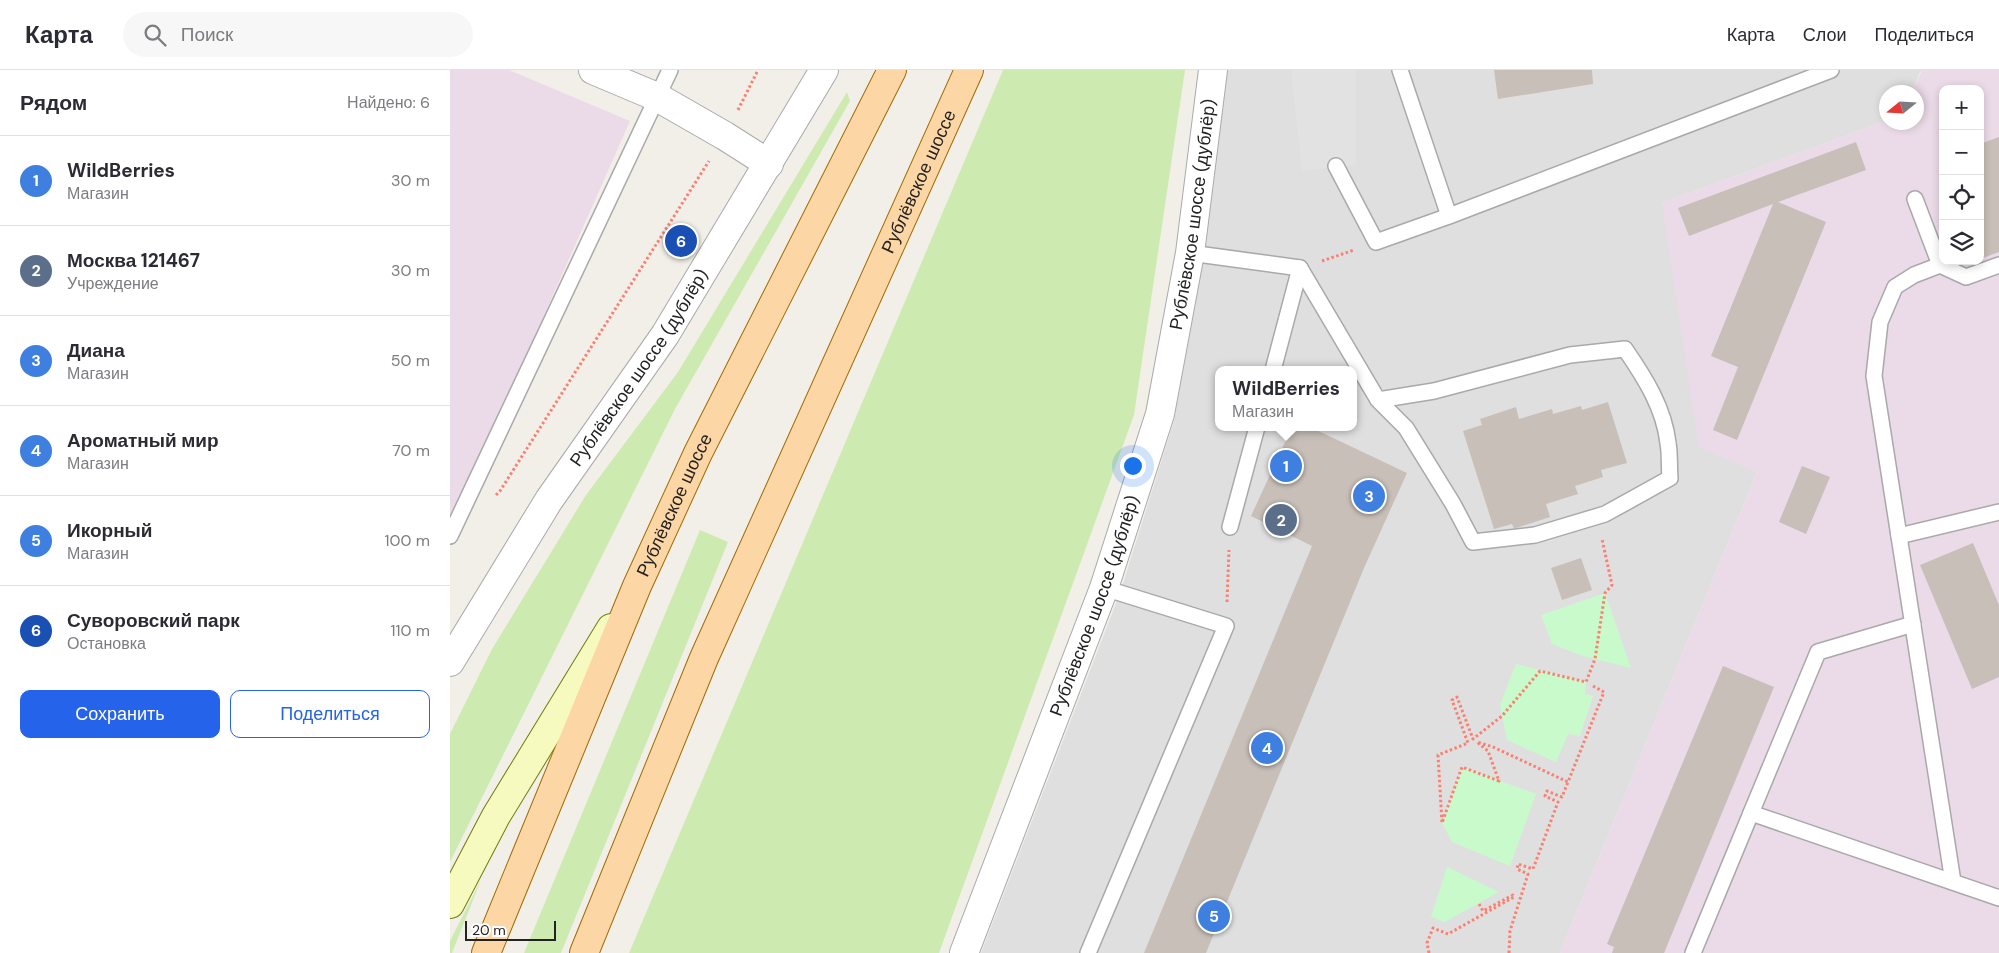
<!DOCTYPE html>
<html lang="ru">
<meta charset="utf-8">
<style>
body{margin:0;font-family:"DM Sans",sans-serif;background:#f7f7f7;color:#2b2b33}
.controls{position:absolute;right:15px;top:15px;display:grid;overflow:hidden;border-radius:10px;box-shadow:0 2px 8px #0003}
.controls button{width:45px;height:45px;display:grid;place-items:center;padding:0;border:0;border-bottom:1px solid #e1e1e2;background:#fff;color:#2b2b33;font:25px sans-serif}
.compass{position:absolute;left:1429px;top:15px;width:45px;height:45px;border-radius:50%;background:#fff;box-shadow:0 2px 8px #0003;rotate:252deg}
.scale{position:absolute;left:15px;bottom:12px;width:91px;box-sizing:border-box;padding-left:5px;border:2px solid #222;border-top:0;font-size:14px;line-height:18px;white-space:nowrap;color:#222;-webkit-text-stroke:4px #fff;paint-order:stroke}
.you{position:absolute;left:682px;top:395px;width:18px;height:18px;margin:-12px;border:4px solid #fff;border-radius:50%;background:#1a73e8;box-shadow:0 0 0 8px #1a73e833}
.badge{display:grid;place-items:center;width:32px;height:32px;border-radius:50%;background:#2563eb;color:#fff;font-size:16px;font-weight:700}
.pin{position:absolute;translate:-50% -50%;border:2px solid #fff;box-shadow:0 1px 5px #0006}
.popup{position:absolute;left:765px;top:296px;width:142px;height:65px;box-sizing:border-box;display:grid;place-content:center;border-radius:10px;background:#fff;filter:drop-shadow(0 1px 4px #0005);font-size:16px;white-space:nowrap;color:#7c7c81}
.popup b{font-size:19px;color:#2b2b33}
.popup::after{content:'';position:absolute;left:50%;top:100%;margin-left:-10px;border:10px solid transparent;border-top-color:#fff}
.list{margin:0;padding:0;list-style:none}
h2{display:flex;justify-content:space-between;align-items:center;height:65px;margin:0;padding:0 20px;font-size:21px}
h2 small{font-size:16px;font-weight:400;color:#7c7c81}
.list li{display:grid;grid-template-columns:32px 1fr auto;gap:15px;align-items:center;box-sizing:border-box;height:90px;padding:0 20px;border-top:1px solid #e1e1e2}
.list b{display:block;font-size:19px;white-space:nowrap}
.list p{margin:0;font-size:16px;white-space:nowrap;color:#7c7c81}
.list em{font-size:16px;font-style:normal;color:#7c7c81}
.actions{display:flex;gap:10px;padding:15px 20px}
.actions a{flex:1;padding:11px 0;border:1px solid #2563eb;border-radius:10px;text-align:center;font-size:18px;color:#2563eb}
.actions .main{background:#2563eb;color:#fff}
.icon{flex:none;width:28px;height:28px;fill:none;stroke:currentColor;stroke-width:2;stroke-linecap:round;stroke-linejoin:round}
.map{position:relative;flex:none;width:1549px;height:883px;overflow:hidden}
header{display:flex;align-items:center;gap:30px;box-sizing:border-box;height:70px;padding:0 25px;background:#fff;border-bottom:1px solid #e1e1e2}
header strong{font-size:24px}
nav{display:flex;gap:28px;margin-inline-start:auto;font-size:18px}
.search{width:350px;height:45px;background:#f7f7f7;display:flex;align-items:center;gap:12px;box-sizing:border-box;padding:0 18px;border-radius:28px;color:#7c7c81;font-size:19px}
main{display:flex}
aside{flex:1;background:#fff}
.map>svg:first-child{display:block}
.residential{fill:#e0dfdf;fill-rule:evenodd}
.industrial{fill:#ebdbe8;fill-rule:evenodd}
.grass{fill:#cdebb0}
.park{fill:#c8facc}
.parking{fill:#e2e2e2}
.building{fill:#c7bfb8}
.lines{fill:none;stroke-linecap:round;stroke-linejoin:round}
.service-casing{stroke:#a9a9a9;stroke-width:18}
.minor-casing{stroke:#a9a9a9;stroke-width:30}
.tertiary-casing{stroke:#a9a9a9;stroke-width:30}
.secondary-casing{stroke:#707d05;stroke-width:30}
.primary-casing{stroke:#a06b00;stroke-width:30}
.path{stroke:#fa8072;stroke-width:3;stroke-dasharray:2.5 2.5;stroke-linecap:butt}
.service{stroke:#fff;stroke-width:15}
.minor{stroke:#fff;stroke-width:28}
.tertiary{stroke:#fff;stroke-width:28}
.secondary{stroke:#f7fabf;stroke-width:28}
.primary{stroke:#fcd6a4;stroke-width:28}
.labels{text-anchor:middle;stroke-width:4;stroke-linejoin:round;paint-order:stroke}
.street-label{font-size:18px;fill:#222;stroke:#fff}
</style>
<header>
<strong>Карта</strong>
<div class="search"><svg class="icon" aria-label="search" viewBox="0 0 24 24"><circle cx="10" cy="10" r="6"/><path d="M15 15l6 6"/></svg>Поиск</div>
<nav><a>Карта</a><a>Слои</a><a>Поделиться</a></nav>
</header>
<main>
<aside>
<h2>Рядом<small>Найдено: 6</small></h2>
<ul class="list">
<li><span class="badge" style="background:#3f7fe0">1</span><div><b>WildBerries</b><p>Магазин</p></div><em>30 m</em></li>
<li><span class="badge" style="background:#5c6f8a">2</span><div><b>Москва 121467</b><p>Учреждение</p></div><em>30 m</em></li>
<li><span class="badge" style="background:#3f7fe0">3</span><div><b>Диана</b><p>Магазин</p></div><em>50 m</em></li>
<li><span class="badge" style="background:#3f7fe0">4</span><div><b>Ароматный мир</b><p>Магазин</p></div><em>70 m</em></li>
<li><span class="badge" style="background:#3f7fe0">5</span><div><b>Икорный</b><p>Магазин</p></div><em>100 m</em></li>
<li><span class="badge" style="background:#1a4fb4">6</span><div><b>Суворовский парк</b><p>Остановка</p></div><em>110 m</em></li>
</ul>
<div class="actions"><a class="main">Сохранить</a><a>Поделиться</a></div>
</aside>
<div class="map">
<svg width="1549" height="883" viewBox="0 0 1549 883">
<rect width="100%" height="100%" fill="#f2efe9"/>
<!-- residential -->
<path class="residential" d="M 776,0 L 1475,0 L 1470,2 L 1462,22 L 1436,22 L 1436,51 L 1212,133 L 1307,402 L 1110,883 L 531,883 L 670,523 L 724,351 L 755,182 ZM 768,300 L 904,300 L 904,357 L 768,357 Z"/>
<!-- industrial -->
<g class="industrial">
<path d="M 0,0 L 59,0 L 180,51 L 4,449 L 0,447 Z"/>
<path d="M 1475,0 L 1549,0 L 1549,883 L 1110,883 L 1307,402 L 1249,377 L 1212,133 L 1436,51 L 1436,52 L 1466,52 L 1466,22 L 1462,22 L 1471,2 ZM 1493,19 L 1530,19 L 1530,191 L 1493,191 Z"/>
</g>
<!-- grass -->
<g class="grass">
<path d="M 553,0 L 735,0 L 684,345 L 489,883 L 179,883 Z"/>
<path d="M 397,22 L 400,31 L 225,339 L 0,792 L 0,664 L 42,579 L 136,425 L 228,302 Z"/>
<path d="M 250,460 L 278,472 L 111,883 L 74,883 Z"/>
<path d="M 31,810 L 2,883 L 0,883 L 0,871 Z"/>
</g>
<!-- park -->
<g class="park">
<path d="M 1155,523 L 1181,598 L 1133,586 L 1102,574 L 1091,545 Z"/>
<path d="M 1066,594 L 1136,612 L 1135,624 L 1143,626 L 1130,666 L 1118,664 L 1106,692 L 1057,670 L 1050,635 Z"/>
<path d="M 1012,697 L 1086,724 L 1060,796 L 1002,772 L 992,753 Z"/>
<path d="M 997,797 L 1049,822 L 995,852 L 981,847 Z"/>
</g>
<!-- parking -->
<path class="parking" d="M 841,0 L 906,0 L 906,94 L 852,101 Z"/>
<!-- building -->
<g class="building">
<path d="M 1044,0 L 1142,0 L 1143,14 L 1048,29 Z"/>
<path d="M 1549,67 L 1549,182 L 1530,189 L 1530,74 Z"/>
<path d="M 1406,72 L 1416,100 L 1328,132 L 1376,152 L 1287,370 L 1263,360 L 1288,297 L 1261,286 L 1323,134 L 1239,166 L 1228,138 Z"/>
<path d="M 1158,332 L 1177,393 L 1151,400 L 1153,407 L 1125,416 L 1128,424 L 1096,434 L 1100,447 L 1066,458 L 1064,458 L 1062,454 L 1044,459 L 1013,361 L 1032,355 L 1030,349 L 1066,337 L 1069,349 L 1102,339 L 1103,344 L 1131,336 L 1132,340 Z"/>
<path d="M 842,357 L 860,357 L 957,403 L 914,498 L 756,883 L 694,883 L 862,476 L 801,446 Z"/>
<path d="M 1352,396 L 1380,407 L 1356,464 L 1329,452 Z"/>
<path d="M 1523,473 L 1549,535 L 1549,607 L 1522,619 L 1470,495 Z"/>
<path d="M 1131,488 L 1142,520 L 1112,530 L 1101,498 Z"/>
<path d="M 1273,596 L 1324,617 L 1214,883 L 1162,883 L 1164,877 L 1157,874 Z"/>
</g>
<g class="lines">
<defs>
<g id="service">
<path d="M 950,0 L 999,146"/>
<path d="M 886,96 L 926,172 L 999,146 L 1381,0"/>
<path d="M 1465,129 L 1490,195"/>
<path d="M 740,183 L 850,198 L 928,330 L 956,358 L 1003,434 L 1023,472 L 1085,465 L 1155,444 L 1220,408 C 1219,396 1220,384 1218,373 C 1214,338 1195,308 1175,279 L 1120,285 L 984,321 L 928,330"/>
<path d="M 823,300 L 850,198"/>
<path d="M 780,457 L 807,357"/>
<path d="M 0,466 L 220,0"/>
<path d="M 1449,466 L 1549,442"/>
<path d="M 1301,743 L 1368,582 L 1463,554"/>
<path d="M 1503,812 L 1424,306 L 1430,252 L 1445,217 L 1464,205 L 1490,195 L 1516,207 L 1549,195"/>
<path d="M 638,883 L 776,556 L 654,518"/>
<path d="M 1243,883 L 1301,743 L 1549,828"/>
</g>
<g id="minor">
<path d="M 143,0 L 207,27 L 275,66 L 319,94"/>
<path id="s1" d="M 514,883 L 654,518 L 710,344 L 740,183 L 763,0"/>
</g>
<g id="tertiary">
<path id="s2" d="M 0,592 L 99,430 L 215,265 L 374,0"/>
</g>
<path id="secondary" d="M 0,834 L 46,746 L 161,558"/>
<g id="primary">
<path id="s3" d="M 36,883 L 187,516 L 248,383 L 442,0"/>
<path id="s4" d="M 134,883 L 254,588 L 519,0"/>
</g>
</defs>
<!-- service casing -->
<use href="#service" class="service-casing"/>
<!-- minor casing -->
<use href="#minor" class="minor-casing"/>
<!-- tertiary casing -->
<use href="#tertiary" class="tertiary-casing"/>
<!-- secondary casing -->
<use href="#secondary" class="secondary-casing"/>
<!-- primary casing -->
<use href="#primary" class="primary-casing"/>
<!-- path -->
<g class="path">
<path d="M 288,40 L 308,0"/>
<path d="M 872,191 L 904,180"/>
<path d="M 46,425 L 50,421 L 259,91"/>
<path d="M 777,532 L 779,480"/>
<path d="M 1143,616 L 1154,622 L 1118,712 L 1043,677 L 1027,672 L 1038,681 L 1049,711 L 1012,697 L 992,753 L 988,685 L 1018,673 L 1002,630 L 1007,627 L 1023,669 L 1052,646 L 1090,601 L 1136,612 L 1145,589 L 1155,523 L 1162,515 L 1152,469"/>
<path d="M 979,883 L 977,873 L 983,858 L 998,864 L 1064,827 L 1063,825 L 1033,841 L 1028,832"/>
<path d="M 1059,883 L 1060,861 L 1078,804 L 1067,799 L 1068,794 L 1083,799 L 1108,732 L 1095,726 L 1097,721 L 1112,727 L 1118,712"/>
</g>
<!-- service -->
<use href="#service" class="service"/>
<!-- minor -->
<use href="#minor" class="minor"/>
<!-- tertiary -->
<use href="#tertiary" class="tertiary"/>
<!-- secondary -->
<use href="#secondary" class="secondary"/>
<!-- primary -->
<use href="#primary" class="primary"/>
</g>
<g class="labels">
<!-- street labels -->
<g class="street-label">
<text dy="6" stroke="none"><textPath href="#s4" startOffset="841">Рублёвское шоссе</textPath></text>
<text dy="6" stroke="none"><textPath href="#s1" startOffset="776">Рублёвское шоссе (дублёр)</textPath></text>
<text dy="6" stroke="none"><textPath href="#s2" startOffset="350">Рублёвское шоссе (дублёр)</textPath></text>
<text dy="6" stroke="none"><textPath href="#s3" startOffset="486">Рублёвское шоссе</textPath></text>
<text dy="6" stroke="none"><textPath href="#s1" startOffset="371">Рублёвское шоссе (дублёр)</textPath></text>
</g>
</g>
</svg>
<div class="controls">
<button>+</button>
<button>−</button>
<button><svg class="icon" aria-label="locate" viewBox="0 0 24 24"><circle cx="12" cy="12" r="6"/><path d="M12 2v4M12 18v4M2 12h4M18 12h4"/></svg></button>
<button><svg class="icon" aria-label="layers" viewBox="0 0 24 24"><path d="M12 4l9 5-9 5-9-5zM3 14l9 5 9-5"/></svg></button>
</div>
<svg class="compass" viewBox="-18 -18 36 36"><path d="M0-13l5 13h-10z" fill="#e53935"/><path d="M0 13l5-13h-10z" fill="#7c7c81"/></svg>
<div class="scale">20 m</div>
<div class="you"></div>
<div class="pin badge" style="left:836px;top:396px;background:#3f7fe0">1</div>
<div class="popup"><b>WildBerries</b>Магазин</div>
<div class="pin badge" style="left:831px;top:450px;background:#5c6f8a">2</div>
<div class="pin badge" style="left:919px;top:426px;background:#3f7fe0">3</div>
<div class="pin badge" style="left:817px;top:678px;background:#3f7fe0">4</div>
<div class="pin badge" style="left:764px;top:846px;background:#3f7fe0">5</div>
<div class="pin badge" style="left:231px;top:171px;background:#1a4fb4">6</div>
</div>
</main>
